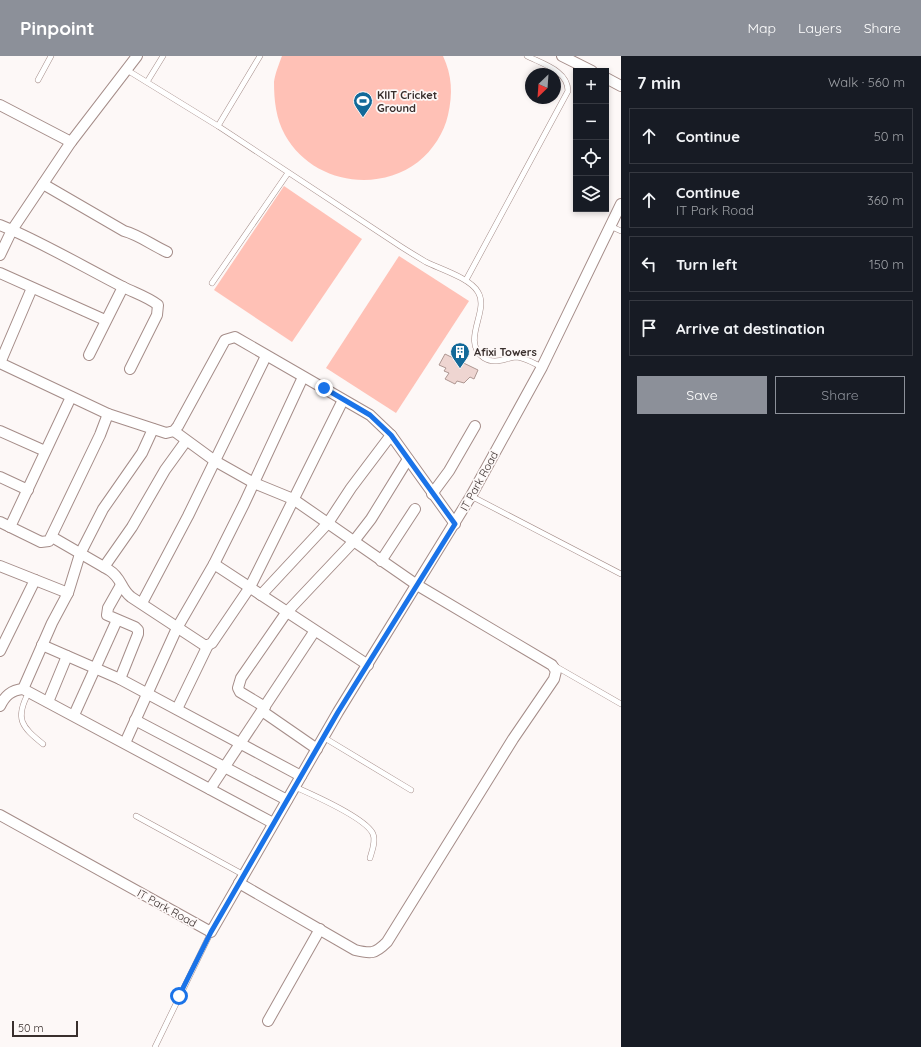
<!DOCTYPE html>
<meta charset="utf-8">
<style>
body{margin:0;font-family:Quicksand,sans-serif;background:#242831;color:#f1f3f6}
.controls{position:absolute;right:12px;top:12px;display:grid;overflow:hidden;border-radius:0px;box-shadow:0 2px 6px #0003}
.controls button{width:36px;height:36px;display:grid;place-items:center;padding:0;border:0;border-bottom:1px solid #363941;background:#171b24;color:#f1f3f6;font:20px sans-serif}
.compass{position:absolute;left:525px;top:12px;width:36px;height:36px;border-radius:50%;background:#171b24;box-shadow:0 2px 6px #0003;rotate:205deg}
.scale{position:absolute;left:12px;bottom:10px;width:66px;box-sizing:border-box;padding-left:4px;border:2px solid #392f2d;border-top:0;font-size:11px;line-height:14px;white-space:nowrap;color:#392f2d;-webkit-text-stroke:3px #fdf8f7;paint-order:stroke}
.stop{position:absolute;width:12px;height:12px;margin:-9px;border:3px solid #1a73e8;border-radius:50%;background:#fff}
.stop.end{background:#1a73e8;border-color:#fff;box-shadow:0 1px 4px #0008}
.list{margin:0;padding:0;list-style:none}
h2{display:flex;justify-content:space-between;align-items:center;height:52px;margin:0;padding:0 16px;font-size:17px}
h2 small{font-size:13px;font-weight:400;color:#9ea1a6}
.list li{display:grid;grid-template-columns:26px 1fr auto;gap:12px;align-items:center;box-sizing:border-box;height:56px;margin:0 8px 8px;padding:0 8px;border:1px solid #363941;border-radius:0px}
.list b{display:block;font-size:15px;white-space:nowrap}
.list p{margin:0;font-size:13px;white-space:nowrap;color:#9ea1a6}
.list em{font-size:13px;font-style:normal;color:#9ea1a6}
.actions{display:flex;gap:8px;padding:12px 16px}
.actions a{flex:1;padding:9px 0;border:1px solid #8c9099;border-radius:0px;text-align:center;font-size:14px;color:#8c9099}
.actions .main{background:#8c9099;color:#fff}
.icon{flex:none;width:22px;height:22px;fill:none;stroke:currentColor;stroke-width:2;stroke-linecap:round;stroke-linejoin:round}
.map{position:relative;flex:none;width:621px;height:991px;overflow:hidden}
header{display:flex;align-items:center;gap:24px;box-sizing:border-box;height:56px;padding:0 20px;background:#8c9099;color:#fff}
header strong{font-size:19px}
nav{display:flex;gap:22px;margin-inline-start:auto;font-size:14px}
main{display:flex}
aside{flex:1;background:#171b24}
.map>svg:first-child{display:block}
.green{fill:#ffc1b6}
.building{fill:#eed5d1;stroke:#ae9792}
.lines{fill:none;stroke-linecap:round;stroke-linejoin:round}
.service-casing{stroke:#a58d89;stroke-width:6}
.minor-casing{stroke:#a58d89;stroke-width:12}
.service{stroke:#fff;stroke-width:5}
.minor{stroke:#fff;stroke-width:10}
.route{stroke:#1a73e8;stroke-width:5}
.labels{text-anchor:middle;stroke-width:3.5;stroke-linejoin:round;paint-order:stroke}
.poi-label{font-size:11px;font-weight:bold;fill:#392f2d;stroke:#fdf8f7;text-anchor:start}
.street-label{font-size:11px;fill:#392f2d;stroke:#fdf8f7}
</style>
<header>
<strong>Pinpoint</strong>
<nav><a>Map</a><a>Layers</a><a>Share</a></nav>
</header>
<main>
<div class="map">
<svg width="621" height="991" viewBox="0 0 621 991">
<rect width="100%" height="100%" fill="#fdf8f7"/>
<!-- green -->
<g class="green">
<path d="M 282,0 L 443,0 C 452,19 453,38 448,59 C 444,77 433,94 418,106 C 376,138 311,126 285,79 C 276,63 274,44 274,26 C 275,18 279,8 282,0 Z"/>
<path d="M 284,130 L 362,183 L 292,286 L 214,234 Z"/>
<path d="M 399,200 L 469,245 L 396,357 L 326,312 Z"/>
</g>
<!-- building -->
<path class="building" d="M 445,298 L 478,314 L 474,323 L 470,321 L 464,327 L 457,325 L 455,328 L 445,323 L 449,317 L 444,315 L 446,312 L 439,309 Z"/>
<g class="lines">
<defs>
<g id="service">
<path d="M 127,14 L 218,70 L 397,188 C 406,194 416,200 426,206 C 440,213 470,222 478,236 C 490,255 460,285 484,302 C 495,309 505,302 516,301 C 524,301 535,308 542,311"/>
<path d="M 38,24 L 51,0"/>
<path d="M 147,26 L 163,0"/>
<path d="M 218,70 L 260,0"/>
<path d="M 610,170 L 621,175"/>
<path d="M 466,224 L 568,35 C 568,15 543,8 527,0"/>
<path d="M 212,227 L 288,117"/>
<path d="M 471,440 L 621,518"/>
<path d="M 555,610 L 621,648"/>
<path d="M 29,636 C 14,663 22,671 43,688"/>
<path d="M 323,681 L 411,734"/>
<path d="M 295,731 C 311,738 366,762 373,778 C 376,785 372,795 370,802"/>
<path d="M 136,760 L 244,819"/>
<path d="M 155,991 L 211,876"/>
</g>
<g id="minor">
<path d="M 562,0 L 592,15"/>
<path d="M 606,22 L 621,30"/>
<path d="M 0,49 L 71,86"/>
<path d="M 43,128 L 124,175 C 139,179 152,189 167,196"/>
<path d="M 0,169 L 12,174 L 71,86 L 137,0"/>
<path d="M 0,199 L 12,174 C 50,191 86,212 123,231 C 135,237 148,241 158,249 L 157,259 L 130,313"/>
<path d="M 0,217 L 105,264"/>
<path d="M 89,299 L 123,231"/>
<path d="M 0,307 L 108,358 L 166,377 L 174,375 L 178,370 L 225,284 L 235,281 L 370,359 L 391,379 L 455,468"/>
<path d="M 0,307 L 32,232"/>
<path d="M 0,375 L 45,395"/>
<path d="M 174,375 L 215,405 L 254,427 L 293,443 L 417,529 L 552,609 L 556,615 L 554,623 L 513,683 L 387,886 C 375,898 371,898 355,894 L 239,827"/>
<path d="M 0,421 L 28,434"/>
<path d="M 432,438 L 449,415 L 475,370"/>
<path d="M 0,466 L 41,486 L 49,485 L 100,379 L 108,358"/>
<path d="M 10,471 L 71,341"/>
<path d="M 52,481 L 109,514 C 122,522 120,532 131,541 L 204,589 L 208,589 L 212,587 L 250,531 L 343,344"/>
<path d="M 381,505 L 415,453"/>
<path d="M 214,508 L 368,609"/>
<path d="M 0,510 L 68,537"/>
<path d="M 104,511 L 132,471 L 165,414 L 186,385"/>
<path d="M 261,539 L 328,467 L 351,432 L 391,379"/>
<path d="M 142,547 L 188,460 L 266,300"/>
<path d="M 42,589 L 120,623 L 301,720"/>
<path d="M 0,595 L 35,524"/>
<path d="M 120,623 L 138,578 L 138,574 L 135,571 L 107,559 L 108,552 L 121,529"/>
<path d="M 23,633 L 52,567 L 68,537 L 80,498 L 103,453 L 142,397 L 153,373"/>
<path d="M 48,646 L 67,600"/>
<path d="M 0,650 C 5,640 11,634 23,633 L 273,767"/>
<path d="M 265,651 L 240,636 L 238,632 L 241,622 L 286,557 L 354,485 L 371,463 L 408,403"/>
<path d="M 177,653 L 208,589"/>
<path d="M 262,655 L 317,693"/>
<path d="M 74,659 L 117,564"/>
<path d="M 135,664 L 287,744"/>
<path d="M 125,687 L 177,572 L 214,508 L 244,448 L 303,321"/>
<path d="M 210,733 L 314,576"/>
<path d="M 0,759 L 211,876 L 338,656 L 471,440 L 542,311 L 621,148"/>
<path d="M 268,965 L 320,873"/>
</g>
</defs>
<!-- service casing -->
<use href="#service" class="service-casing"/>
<!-- minor casing -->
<use href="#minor" class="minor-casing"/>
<!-- service -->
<use href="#service" class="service"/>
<!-- minor -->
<use href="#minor" class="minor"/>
</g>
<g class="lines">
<!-- route -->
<path class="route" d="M 179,940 L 211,876 L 338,656 L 455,468 L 391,379 L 370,359 L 324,332"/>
</g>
<!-- icons -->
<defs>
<symbol id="stadium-pin" viewBox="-11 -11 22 30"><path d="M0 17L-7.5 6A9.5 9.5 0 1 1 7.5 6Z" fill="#126999" stroke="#fdf8f7"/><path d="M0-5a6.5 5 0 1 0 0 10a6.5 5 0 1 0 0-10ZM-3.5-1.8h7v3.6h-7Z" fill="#fff"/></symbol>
<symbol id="building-pin" viewBox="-11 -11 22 30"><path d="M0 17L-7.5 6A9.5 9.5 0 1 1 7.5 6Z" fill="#126999" stroke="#fdf8f7"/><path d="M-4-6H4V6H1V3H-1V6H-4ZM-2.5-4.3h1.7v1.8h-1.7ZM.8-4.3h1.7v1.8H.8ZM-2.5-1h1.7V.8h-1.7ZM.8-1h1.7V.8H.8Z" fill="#fff"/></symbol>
</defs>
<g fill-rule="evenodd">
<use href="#stadium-pin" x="352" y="34" width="22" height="30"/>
<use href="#building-pin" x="449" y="285" width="22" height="30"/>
</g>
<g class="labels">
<!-- poi labels -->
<g class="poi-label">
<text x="377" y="43">KIIT Cricket<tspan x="377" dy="13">Ground</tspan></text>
<text x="474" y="300">Afixi Towers</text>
</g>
<!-- street labels -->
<g class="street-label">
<text transform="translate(479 425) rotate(-61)" y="4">IT Park Road</text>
<text transform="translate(167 852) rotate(29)" y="4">IT Park Road</text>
</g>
</g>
</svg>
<div class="controls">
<button>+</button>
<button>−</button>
<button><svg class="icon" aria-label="locate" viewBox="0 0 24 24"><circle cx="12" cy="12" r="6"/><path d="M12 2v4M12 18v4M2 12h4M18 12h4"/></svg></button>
<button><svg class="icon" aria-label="layers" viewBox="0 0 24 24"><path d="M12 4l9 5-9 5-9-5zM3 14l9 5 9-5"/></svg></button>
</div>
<svg class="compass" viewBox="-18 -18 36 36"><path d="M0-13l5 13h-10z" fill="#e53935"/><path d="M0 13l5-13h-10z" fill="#9ea1a6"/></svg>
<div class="scale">50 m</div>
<div class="stop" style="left:179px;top:940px"></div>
<div class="stop end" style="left:324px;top:332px"></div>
</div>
<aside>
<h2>7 min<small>Walk · 560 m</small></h2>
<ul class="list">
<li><svg class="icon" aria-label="ahead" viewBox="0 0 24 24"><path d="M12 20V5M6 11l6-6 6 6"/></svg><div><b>Continue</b></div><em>50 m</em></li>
<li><svg class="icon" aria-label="ahead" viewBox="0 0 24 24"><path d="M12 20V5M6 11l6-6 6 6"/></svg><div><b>Continue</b><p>IT Park Road</p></div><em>360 m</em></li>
<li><svg class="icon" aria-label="left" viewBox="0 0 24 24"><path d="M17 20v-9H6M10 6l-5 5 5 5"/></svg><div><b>Turn left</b></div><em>150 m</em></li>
<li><svg class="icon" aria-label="arrive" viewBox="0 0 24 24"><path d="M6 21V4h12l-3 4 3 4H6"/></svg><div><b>Arrive at destination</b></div></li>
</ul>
<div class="actions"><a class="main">Save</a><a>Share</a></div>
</aside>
</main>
